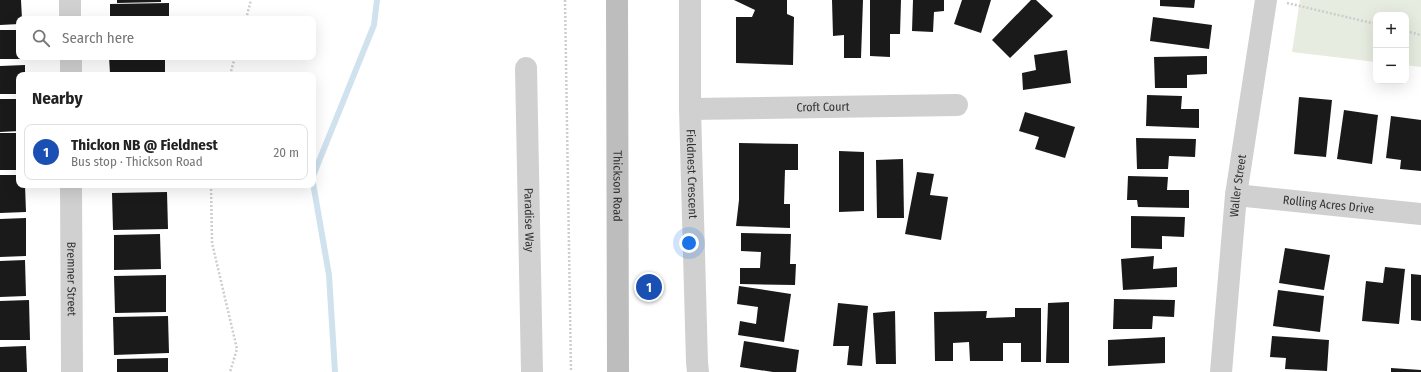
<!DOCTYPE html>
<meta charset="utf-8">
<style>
body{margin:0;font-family:"Fira Sans Condensed",sans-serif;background:#f6f6f6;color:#222}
.controls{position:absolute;right:12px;top:12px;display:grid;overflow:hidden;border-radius:8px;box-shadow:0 4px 16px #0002}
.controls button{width:36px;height:36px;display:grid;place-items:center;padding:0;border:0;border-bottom:1px solid #e0e0e0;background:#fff;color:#222;font:20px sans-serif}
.you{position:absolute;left:689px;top:243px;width:14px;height:14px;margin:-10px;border:3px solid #fff;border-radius:50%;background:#1a73e8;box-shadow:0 0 0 6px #1a73e833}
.badge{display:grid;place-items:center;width:26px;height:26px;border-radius:50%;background:#db2777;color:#fff;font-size:13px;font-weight:700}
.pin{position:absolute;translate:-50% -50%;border:2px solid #fff;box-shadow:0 1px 4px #0006}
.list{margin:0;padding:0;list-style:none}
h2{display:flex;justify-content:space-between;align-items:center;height:52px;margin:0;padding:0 16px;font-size:17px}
h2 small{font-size:13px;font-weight:400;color:#767676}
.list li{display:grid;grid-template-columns:26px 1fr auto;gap:12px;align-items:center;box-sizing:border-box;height:56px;margin:0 8px 8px;padding:0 8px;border:1px solid #e0e0e0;border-radius:8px}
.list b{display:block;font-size:15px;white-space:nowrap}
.list p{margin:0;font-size:13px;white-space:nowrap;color:#767676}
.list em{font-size:13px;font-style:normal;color:#767676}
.icon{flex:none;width:22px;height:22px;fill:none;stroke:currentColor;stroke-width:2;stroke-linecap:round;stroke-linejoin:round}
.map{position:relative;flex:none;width:1421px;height:372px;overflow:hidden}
.search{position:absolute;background:#fff;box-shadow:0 4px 16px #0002;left:16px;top:16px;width:300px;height:44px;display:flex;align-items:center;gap:10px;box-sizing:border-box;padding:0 14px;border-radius:8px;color:#767676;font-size:15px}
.panel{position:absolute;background:#fff;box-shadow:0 4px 16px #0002;left:16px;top:72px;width:300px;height:116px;border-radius:8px}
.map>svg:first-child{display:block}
.green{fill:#e6ecdf}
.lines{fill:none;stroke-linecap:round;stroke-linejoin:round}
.stream{stroke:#cfe2ee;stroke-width:6}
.building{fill:#1a1a1a}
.path{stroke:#cdcdcd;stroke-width:2.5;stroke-dasharray:2 2;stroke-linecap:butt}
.street{stroke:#d0d0d0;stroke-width:22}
.secondary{stroke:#bdbdbd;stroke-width:22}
.labels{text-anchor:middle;stroke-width:4;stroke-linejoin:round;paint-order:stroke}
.street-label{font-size:12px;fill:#333;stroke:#fff}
</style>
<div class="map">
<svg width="1421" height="372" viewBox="0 0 1421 372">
<rect width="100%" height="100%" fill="#fff"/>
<!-- green -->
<path class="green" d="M 1300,0 L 1421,0 L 1421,67 L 1406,65 L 1406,15 L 1376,15 L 1376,62 L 1292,52 Z"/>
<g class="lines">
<!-- stream -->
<g class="stream">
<path d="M 313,176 L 374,25 L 377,0"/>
<path d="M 313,183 L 329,275 L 335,372"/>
</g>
</g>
<!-- building -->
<g class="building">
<path d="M 0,0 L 21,0 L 22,19 L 19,19 L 19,24 L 0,25 Z"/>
<path d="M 117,0 L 161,0 L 161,2 L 117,3 Z"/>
<path d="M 734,0 L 787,0 L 787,14 L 794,17 L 793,65 L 736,63 L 736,17 L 752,17 L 755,10 Z"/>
<path d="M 832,0 L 863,0 L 861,58 L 844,58 L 844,35 L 833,36 Z"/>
<path d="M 870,0 L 901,0 L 900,34 L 890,34 L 890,57 L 870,56 Z"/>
<path d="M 913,0 L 944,0 L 944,11 L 934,12 L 933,32 L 912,31 Z"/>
<path d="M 962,0 L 991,0 L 981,33 L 954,24 Z"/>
<path d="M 1031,0 L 1036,0 L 1053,16 L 1010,58 L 992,40 Z"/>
<path d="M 1160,0 L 1195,0 L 1194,8 L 1160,6 Z"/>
<path d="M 169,3 L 169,19 L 110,19 L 110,4 Z"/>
<path d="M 1153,17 L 1212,25 L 1209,49 L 1150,41 Z"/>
<path d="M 0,30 L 19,30 L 19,57 L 23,57 L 23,59 L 0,59 Z"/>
<path d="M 1067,50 L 1071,83 L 1023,90 L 1022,73 L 1036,70 L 1034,55 Z"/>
<path d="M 1207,56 L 1207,74 L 1187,75 L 1187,88 L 1155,88 L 1154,57 Z"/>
<path d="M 109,57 L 165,57 L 165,72 L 110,73 Z"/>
<path d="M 25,65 L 25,75 L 19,75 L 19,94 L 0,94 L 0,66 Z"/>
<path d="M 1147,95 L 1182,96 L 1181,109 L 1199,109 L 1199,128 L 1146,126 Z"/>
<path d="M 1299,97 L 1332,100 L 1326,157 L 1294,154 Z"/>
<path d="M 0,99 L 19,99 L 19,131 L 0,132 Z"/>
<path d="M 1344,110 L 1378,115 L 1372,164 L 1337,159 Z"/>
<path d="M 1025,112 L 1075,127 L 1065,158 L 1035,149 L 1039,137 L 1019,131 Z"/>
<path d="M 1391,116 L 1421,120 L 1421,171 L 1400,169 L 1401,160 L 1386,158 Z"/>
<rect x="0" y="133" width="19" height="37"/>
<path d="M 1136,138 L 1196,139 L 1195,157 L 1169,156 L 1168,169 L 1137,169 Z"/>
<path d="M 739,143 L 798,144 L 798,170 L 785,170 L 784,204 L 790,204 L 790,228 L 736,226 L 739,200 Z"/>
<path d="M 839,151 L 864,152 L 864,211 L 839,212 Z"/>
<path d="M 903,159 L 904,218 L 877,218 L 876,160 Z"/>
<path d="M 917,172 L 934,174 L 930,195 L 948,197 L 941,240 L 905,234 Z"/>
<path d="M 0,175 L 19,175 L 19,185 L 25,185 L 26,212 L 0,213 Z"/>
<path d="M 1128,176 L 1168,177 L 1167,190 L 1189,190 L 1189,208 L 1138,207 L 1137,200 L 1127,200 Z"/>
<path d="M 114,185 L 166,185 L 166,186 L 114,187 Z"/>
<path d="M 167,192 L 168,229 L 113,230 L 112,193 Z"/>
<path d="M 1131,216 L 1185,217 L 1184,237 L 1162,236 L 1162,249 L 1131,248 Z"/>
<path d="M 26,218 L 26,256 L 0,257 L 0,219 Z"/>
<path d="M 741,233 L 791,234 L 790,264 L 796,264 L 795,285 L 740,284 L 740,268 L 760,268 L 761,252 L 741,251 Z"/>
<path d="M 160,234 L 161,269 L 114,270 L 114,235 Z"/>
<path d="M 1285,248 L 1330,255 L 1324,290 L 1279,283 Z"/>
<path d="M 1154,256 L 1153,269 L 1177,267 L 1177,287 L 1123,290 L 1121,259 Z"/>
<path d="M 25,260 L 26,296 L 0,297 L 0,261 Z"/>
<path d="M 1385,267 L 1405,269 L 1399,324 L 1362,321 L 1366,281 L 1383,283 Z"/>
<path d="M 1411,274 L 1421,275 L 1421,321 L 1411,320 Z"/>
<path d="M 166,275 L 166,312 L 115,313 L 114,276 Z"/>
<path d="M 739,286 L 791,294 L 784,342 L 738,335 L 740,321 L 756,324 L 758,307 L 737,304 Z"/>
<path d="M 1278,290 L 1324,296 L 1320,332 L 1273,326 Z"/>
<path d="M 1114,299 L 1175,300 L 1174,317 L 1153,316 L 1152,329 L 1113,329 Z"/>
<path d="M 29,300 L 30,340 L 0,340 L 0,301 Z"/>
<path d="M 1069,302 L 1069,363 L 1046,363 L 1048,303 Z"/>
<path d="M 838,303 L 868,306 L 862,366 L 847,365 L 849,346 L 833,346 Z"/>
<path d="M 1015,308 L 1041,308 L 1041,362 L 1021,362 L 1021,343 L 1003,343 L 1003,361 L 970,361 L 969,342 L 953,343 L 953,361 L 935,361 L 934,312 L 987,311 L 986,318 L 1015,317 Z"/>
<path d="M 895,311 L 896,364 L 876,364 L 873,313 Z"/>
<path d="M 168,316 L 169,353 L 114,355 L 113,317 Z"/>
<path d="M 1272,336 L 1329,340 L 1327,371 L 1285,369 L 1286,358 L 1270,357 Z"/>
<path d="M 1165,337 L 1165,363 L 1108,366 L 1108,340 Z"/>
<path d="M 744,341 L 799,350 L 796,372 L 773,372 L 740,367 Z"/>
<path d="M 26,346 L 27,372 L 0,372 L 0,347 Z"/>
<path d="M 168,358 L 168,372 L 117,372 L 117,359 Z"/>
<path d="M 1391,368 L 1421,370 L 1421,372 L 1391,372 Z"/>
</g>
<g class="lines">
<!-- path -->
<g class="path">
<path d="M 565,0 L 571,372"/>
<path d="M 1287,3 L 1376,24"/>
<path d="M 246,19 L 251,0"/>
<path d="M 1406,31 L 1421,35"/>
<path d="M 230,75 L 235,57"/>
<path d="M 211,185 L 212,243 L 237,349 L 230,372"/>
</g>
<!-- street -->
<g class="street">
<path d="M 70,0 L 70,19"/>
<path id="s1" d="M 690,0 L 690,109 L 697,362 L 698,372"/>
<path d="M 71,57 L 71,75"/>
<path id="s2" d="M 526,68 L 532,372"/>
<path id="s3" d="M 690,109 L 957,105"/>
<path id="s4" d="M 71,185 L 72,372"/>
<path id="s5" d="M 1236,195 L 1421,214"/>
<path id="s6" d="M 1221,372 L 1236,195 L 1266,0"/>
</g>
<!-- secondary -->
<path class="secondary" id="s7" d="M 617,0 L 618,372"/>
</g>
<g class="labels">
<!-- street labels -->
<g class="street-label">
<text dy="4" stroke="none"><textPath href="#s3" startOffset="133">Croft Court</textPath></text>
<text dy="4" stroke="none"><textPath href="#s1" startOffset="174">Fieldnest Crescent</textPath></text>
<text dy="4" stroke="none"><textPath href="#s6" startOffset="187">Waller Street</textPath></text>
<text dy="4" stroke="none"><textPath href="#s7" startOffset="186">Thickson Road</textPath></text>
<text dy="4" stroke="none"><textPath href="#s5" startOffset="93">Rolling Acres Drive</textPath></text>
<text dy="4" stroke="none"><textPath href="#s2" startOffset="152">Paradise Way</textPath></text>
<text dy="4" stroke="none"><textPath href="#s4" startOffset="94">Bremner Street</textPath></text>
</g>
</g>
</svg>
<div class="controls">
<button>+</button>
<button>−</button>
</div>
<div class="you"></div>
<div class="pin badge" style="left:649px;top:287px;background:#1a4fb4">1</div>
<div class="search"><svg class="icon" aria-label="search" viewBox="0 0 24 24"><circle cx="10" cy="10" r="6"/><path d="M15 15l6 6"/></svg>Search here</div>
<section class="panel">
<h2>Nearby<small></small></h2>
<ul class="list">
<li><span class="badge" style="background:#1a4fb4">1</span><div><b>Thickon NB @ Fieldnest</b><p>Bus stop · Thickson Road</p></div><em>20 m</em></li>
</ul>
</section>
</div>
